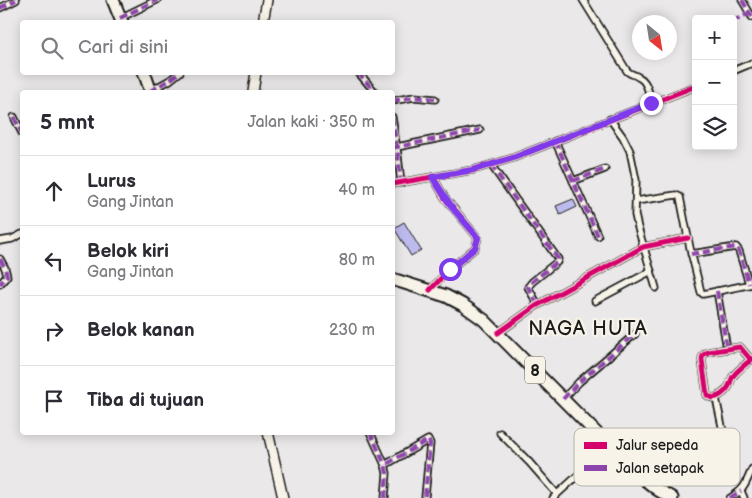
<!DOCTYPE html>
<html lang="id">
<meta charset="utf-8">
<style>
body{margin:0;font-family:"Balsamiq Sans",sans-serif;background:#f7f7f7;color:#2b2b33}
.controls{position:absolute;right:15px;top:15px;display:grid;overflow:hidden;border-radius:5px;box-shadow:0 2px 12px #0003}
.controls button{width:45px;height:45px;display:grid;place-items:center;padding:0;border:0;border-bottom:1px solid #e1e1e2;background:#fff;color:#2b2b33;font:25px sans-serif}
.compass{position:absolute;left:632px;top:15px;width:45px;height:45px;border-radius:50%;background:#fff;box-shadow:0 2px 12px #0003;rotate:150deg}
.stop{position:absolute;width:15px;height:15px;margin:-11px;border:4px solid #7c3aed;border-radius:50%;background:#fff}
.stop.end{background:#7c3aed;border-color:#fff;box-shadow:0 1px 5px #0008}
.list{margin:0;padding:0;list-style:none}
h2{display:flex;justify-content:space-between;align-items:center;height:65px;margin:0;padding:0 20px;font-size:21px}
h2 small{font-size:16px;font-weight:400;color:#7c7c81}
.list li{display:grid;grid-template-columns:32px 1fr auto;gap:15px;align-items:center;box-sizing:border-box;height:70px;padding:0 20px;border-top:1px solid #e1e1e2}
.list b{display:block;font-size:19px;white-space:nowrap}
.list p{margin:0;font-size:16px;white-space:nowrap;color:#7c7c81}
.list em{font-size:16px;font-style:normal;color:#7c7c81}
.icon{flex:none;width:28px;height:28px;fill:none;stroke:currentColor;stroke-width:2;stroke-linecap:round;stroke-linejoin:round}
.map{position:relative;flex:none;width:752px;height:498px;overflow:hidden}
.search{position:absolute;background:#fff;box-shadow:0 2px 12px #0003;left:20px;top:20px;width:375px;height:55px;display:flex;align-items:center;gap:12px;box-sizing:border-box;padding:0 18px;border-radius:5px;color:#7c7c81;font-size:19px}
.panel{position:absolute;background:#fff;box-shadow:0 2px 12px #0003;left:20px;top:90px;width:375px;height:345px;border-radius:5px}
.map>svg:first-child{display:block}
.building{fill:#bdbbed;stroke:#1c1c1c}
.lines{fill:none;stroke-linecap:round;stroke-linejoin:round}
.street-casing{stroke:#1c1c1c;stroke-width:9}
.primary-casing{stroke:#1c1c1c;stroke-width:12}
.highway-casing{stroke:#1c1c1c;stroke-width:15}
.street{stroke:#f7f3e8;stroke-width:5.5}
.primary{stroke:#f7f3e8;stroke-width:9}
.highway{stroke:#f7f3e8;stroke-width:11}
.quiet{stroke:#8e44ad;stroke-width:4;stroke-dasharray:8 4;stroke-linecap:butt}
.cycleway-casing{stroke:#f7f3e8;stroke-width:8}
.cycleway{stroke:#d6006c;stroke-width:5}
.route{stroke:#7c3aed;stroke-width:6}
.labels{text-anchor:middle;stroke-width:4.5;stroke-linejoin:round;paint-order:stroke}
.shield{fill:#f7f3e8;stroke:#5e5c59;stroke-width:1}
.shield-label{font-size:16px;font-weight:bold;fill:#1c1c1c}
.quarter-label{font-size:20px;letter-spacing:1px;fill:#1c1c1c;stroke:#f7f3e8}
.key{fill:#f7f3e8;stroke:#b5b2ab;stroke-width:1}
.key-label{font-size:14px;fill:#1c1c1c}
</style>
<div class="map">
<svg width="752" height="498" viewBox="0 0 752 498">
<rect width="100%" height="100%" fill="#ebe8e9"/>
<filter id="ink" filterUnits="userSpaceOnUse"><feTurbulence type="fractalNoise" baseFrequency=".02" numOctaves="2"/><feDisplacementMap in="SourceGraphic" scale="10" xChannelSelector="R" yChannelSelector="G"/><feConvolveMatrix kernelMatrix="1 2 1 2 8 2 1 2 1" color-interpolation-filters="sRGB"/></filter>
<g filter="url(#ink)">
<!-- building -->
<g class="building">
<path d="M 573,199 L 577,207 L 560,215 L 556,206 Z"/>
<path d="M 404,222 L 421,250 L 411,256 L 394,228 Z"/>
</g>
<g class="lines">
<defs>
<g id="street">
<path d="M 583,0 L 627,71 C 631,75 634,74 638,77 C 648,81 649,94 651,103"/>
<path d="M 742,0 L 752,17"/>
<path d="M 0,8 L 16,0"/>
<path d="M 120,18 L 157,0"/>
<path d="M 733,71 L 752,63"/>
<path d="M 358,72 L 375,92"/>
<path d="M 150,91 L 170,80 L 180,72"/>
<path d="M 392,101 L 414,97 L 435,99"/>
<path d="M 14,117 L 22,133"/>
<path d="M 392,117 L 398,156 L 401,183"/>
<path d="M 610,119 L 623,137 L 630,151 L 636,180 L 635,215 L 638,228 L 656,288"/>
<path d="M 555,141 L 598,236"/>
<path d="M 392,148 L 480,130"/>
<path d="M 491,165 L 558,259 L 557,262 L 532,282 L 528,287 L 538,305"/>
<path d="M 573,181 L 605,169"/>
<path d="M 392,184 L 473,170 L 513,158 L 696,86"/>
<path d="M 636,201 L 676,195 L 680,197 L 690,248 L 701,292 L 703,294 L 752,284"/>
<path d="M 0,241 L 12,239 L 22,234"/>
<path d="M 691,254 L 736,247 L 739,251 L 749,284"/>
<path d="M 0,259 L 5,268 L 7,276 L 0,284"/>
<path d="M 430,290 L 450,269 L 475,248 L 478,238 L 445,198 L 433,177"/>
<path d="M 717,291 L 727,349"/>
<path d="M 595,301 L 651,271"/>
<path d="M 498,333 L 536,306 L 643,247 L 688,238"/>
<path d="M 751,360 L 740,347 L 708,352 C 704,354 702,355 702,360 L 707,395 C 714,402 725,393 729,386 C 731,382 731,378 734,375 C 739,369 746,364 752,359"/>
<path d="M 716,398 L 723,431"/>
<path d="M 563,399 L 579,382 L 635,334"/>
<path d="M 370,432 L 385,465"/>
<path d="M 500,433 L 529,462 L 557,494"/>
<path d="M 741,491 L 744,498"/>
<path d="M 385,498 L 387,473 L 385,465 L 428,440 L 430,443 L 425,497"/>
<path d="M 553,498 L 610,446"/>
<path d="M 730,498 C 745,489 745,485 752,469"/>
</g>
<g id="primary">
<path d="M 263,22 L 267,0"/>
<path d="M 253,92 L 256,72"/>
<path d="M 268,432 L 283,498"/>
</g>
<g id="highway">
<path d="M 113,0 L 122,22"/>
<path d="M 144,72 L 151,92"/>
<path d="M 392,279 L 446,296 L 463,305 L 484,320 L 635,472 L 658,490 L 672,498"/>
</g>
</defs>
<!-- street casing -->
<use href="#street" class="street-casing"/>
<!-- primary casing -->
<use href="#primary" class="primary-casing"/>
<!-- highway casing -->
<use href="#highway" class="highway-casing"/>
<!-- street -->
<use href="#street" class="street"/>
<!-- primary -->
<use href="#primary" class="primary"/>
<!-- highway -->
<use href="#highway" class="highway"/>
<!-- quiet -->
<g class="quiet">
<path d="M 742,0 L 752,17"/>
<path d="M 0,8 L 16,0"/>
<path d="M 120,18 L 157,0"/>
<path d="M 733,21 L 752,12"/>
<path d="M 358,72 L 375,92"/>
<path d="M 150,91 L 170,80 L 180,72"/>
<path d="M 392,101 L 414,97 L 435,99"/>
<path d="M 14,117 L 22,133"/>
<path d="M 392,117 L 398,156 L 401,183"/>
<path d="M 555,141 L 598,236"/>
<path d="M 392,148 L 480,130"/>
<path d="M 491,165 L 558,259 L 557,262 L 532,282 L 528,287 L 538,305"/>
<path d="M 573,181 L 605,169"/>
<path d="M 691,254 L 736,247 L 739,251 L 749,284"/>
<path d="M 0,259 L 5,268 L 7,276 L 0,284"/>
<path d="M 717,291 L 727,349"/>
<path d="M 563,399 L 579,382 L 635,334"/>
<path d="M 370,432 L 385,465"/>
<path d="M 385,498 L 387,473 L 385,465 L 428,440 L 430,443 L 425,497"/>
<path d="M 730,498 L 741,491"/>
</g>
<defs>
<g id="cycleway">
<path d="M 392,184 L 473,170 L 513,158 L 696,86"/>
<path d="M 430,290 L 450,269 L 475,248 L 478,238 L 445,198 L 433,177"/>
<path d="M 498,333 L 536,306 L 643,247 L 688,238"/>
<path d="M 751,360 L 740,347 L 708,352 C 704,354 702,355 702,360 L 707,395 C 714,402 725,393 729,386 C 731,382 731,378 734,375 C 739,369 746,364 752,359"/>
</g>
</defs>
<!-- cycleway casing -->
<use href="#cycleway" class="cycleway-casing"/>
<!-- cycleway -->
<use href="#cycleway" class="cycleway"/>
</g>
</g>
<g class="lines" filter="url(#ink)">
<!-- route -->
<path class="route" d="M 450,269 L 475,248 L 478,238 L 475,234 L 454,210 L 432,177 L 473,170 L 513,158 L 651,103"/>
</g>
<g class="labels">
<!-- shield labels -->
<rect class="shield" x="525" y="356.5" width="20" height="27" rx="4"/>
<g class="shield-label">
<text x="535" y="376">8</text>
</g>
<!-- quarter labels -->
<g class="quarter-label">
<text x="588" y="335">NAGA HUTA</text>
</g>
</g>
<!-- legend -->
<rect x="574" y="428" width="166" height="58" rx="8" class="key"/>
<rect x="584" y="442" width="23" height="7" fill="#d6006c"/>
<rect x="584" y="465" width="23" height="6" fill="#8e44ad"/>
<g class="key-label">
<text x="616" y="450">Jalur sepeda</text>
<text x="616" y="473">Jalan setapak</text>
</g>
</svg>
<div class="controls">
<button>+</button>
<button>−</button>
<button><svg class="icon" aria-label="layers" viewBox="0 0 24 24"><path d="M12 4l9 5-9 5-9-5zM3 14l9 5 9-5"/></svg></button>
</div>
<svg class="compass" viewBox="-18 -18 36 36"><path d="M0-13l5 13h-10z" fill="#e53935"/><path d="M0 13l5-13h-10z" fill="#7c7c81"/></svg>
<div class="stop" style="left:450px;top:269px"></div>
<div class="stop end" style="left:651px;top:103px"></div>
<div class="search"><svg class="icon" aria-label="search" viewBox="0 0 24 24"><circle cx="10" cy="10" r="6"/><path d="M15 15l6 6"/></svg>Cari di sini</div>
<section class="panel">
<h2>5 mnt<small>Jalan kaki · 350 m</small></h2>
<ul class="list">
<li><svg class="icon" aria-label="ahead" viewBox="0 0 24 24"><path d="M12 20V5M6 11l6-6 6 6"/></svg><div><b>Lurus</b><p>Gang Jintan</p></div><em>40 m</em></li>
<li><svg class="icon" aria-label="left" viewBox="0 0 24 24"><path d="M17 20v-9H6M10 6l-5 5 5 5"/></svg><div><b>Belok kiri</b><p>Gang Jintan</p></div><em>80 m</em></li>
<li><svg class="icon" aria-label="right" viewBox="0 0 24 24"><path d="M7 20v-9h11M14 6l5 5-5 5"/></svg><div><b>Belok kanan</b></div><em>230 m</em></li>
<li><svg class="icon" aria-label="arrive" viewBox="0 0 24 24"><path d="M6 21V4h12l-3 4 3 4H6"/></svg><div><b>Tiba di tujuan</b></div></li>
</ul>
</section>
</div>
